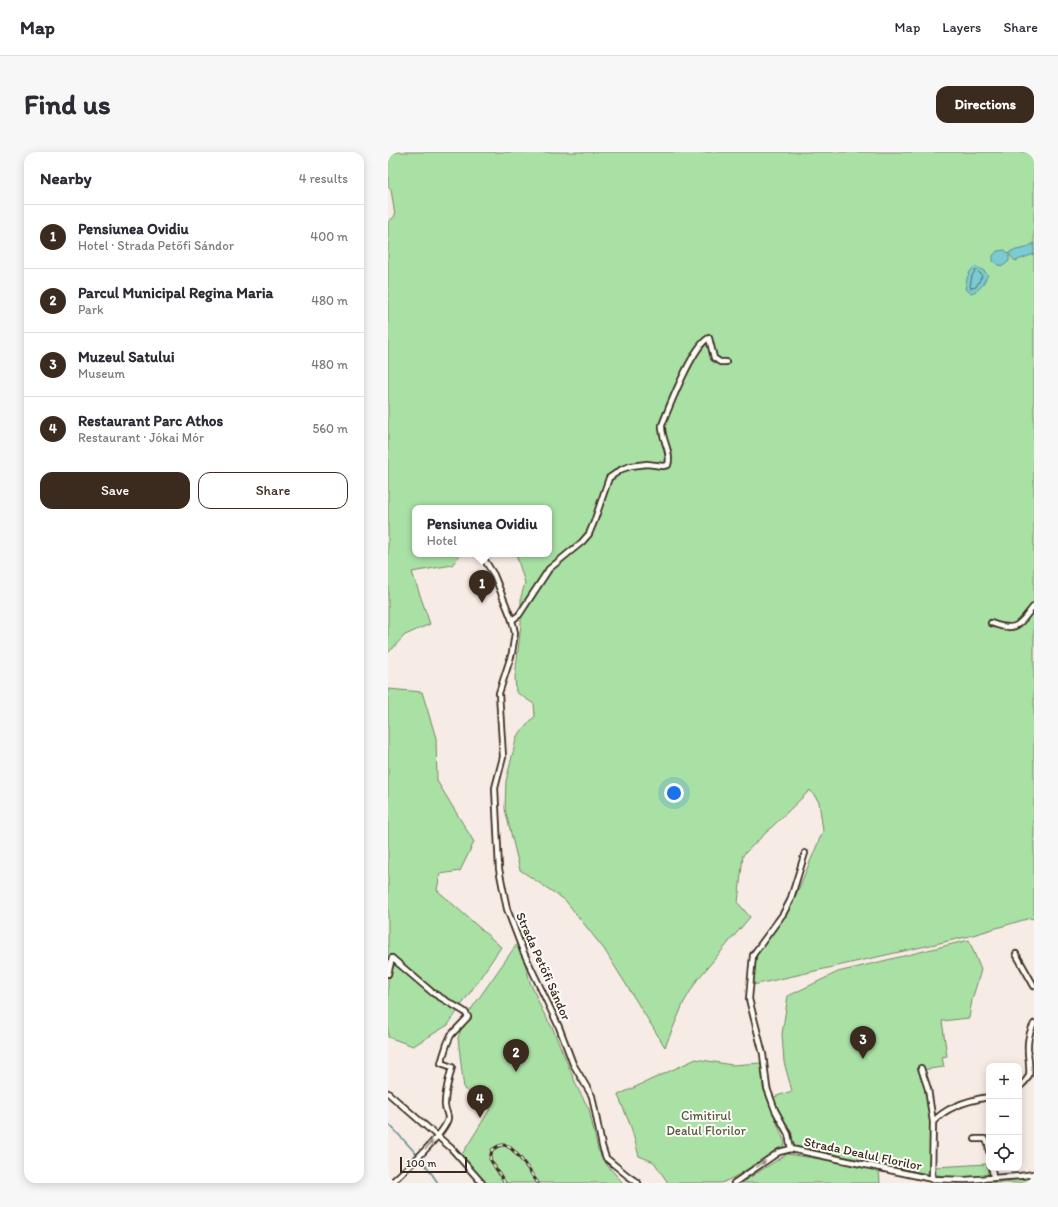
<!DOCTYPE html>
<meta charset="utf-8">
<style>
body{margin:0;font-family:Itim,sans-serif;background:#f7f7f7;color:#2b2b33}
.controls{position:absolute;right:12px;bottom:12px;display:grid;overflow:hidden;border-radius:8px;box-shadow:0 2px 10px #0003}
.controls button{width:36px;height:36px;display:grid;place-items:center;padding:0;border:0;border-bottom:1px solid #e1e1e2;background:#fff;color:#2b2b33;font:20px sans-serif}
.scale{position:absolute;left:12px;bottom:10px;width:67px;box-sizing:border-box;padding-left:4px;border:2px solid #3b2a1e;border-top:0;font-size:11px;line-height:14px;white-space:nowrap;color:#3b2a1e;-webkit-text-stroke:3px #fdfcf7;paint-order:stroke}
.you{position:absolute;left:286px;top:641px;width:14px;height:14px;margin:-10px;border:3px solid #fff;border-radius:50%;background:#1a73e8;box-shadow:0 0 0 6px #1a73e833}
.badge{display:grid;place-items:center;width:26px;height:26px;border-radius:50%;background:#3b2a1e;color:#fff;font-size:13px;font-weight:700}
.pin{position:absolute;translate:-50% -33px;filter:drop-shadow(0 1px 2px #0008)}
.pin::after{content:'';position:absolute;top:21px;width:14px;height:12px;background:inherit;clip-path:polygon(0 0,100% 0,50% 100%)}
.popup{position:absolute;left:24px;top:353px;width:140px;height:52px;box-sizing:border-box;display:grid;place-content:center;border-radius:8px;background:#fff;filter:drop-shadow(0 1px 3px #0005);font-size:13px;white-space:nowrap;color:#7c7c81}
.popup b{font-size:15px;color:#2b2b33}
.popup::after{content:'';position:absolute;left:50%;top:100%;margin-left:-8px;border:8px solid transparent;border-top-color:#fff}
.list{margin:0;padding:0;list-style:none}
h2{display:flex;justify-content:space-between;align-items:center;height:52px;margin:0;padding:0 16px;font-size:17px}
h2 small{font-size:13px;font-weight:400;color:#7c7c81}
.list li{display:grid;grid-template-columns:26px 1fr auto;gap:12px;align-items:center;box-sizing:border-box;height:64px;padding:0 16px;border-top:1px solid #e1e1e2}
.list b{display:block;font-size:15px;white-space:nowrap}
.list p{margin:0;font-size:13px;white-space:nowrap;color:#7c7c81}
.list em{font-size:13px;font-style:normal;color:#7c7c81}
.actions{display:flex;gap:8px;padding:12px 16px}
.actions a{flex:1;padding:9px 0;border:1px solid #3b2a1e;border-radius:12px;text-align:center;font-size:14px;color:#3b2a1e}
.actions .main{background:#3b2a1e;color:#fff}
.icon{flex:none;width:22px;height:22px;fill:none;stroke:currentColor;stroke-width:2;stroke-linecap:round;stroke-linejoin:round}
.map{position:relative;flex:none;width:646px;height:1031px;overflow:hidden;border-radius:12px}
header{display:flex;align-items:center;gap:24px;box-sizing:border-box;height:56px;padding:0 20px;background:#fff;border-bottom:1px solid #e1e1e2}
header strong{font-size:19px}
nav{display:flex;gap:22px;margin-inline-start:auto;font-size:14px}
.intro{display:flex;align-items:center;justify-content:space-between;box-sizing:border-box;height:96px;padding:0 24px}
h1{margin:0;font-size:28px}
.button{padding:10px 18px;border-radius:12px;background:#3b2a1e;color:#fff;font-size:14px;font-weight:700}
main{display:flex;gap:24px;padding:0 24px}
aside{flex:1;background:#fff;border-radius:12px;box-shadow:0 2px 10px #0003}
.map>svg:first-child{display:block}
.green{fill:#a9e1a5;stroke:#728662}
.water{fill:#7accd2;stroke:#618b8a}
.lines{fill:none;stroke-linecap:round;stroke-linejoin:round}
.shore{stroke:#546b66;stroke-width:1}
.stream{stroke:#618b8a;stroke-width:1.5}
.minor-casing{stroke:#3b2a1e;stroke-width:8}
.minor{stroke:#fdfcf7;stroke-width:4.5}
.rail-casing{stroke:#3b2a1e;stroke-width:3}
.rail{stroke:#fdfcf7;stroke-width:1.5;stroke-dasharray:4.5;stroke-linecap:butt}
.oneway{fill:#9c938a}
.labels{text-anchor:middle;stroke-width:4;stroke-linejoin:round;paint-order:stroke}
.street-label{font-size:13px;fill:#3b2a1e;stroke:#fdfcf7}
.park-label{font-size:13px;fill:#565840;stroke:#fdfcf7}
</style>
<header>
<strong>Map</strong>
<nav><a>Map</a><a>Layers</a><a>Share</a></nav>
</header>
<div class="intro"><h1>Find us</h1><a class="button">Directions</a></div>
<main>
<aside>
<h2>Nearby<small>4 results</small></h2>
<ul class="list">
<li><span class="badge">1</span><div><b>Pensiunea Ovidiu</b><p>Hotel · Strada Petőfi Sándor</p></div><em>400 m</em></li>
<li><span class="badge">2</span><div><b>Parcul Municipal Regina Maria</b><p>Park</p></div><em>480 m</em></li>
<li><span class="badge">3</span><div><b>Muzeul Satului</b><p>Museum</p></div><em>480 m</em></li>
<li><span class="badge">4</span><div><b>Restaurant Parc Athos</b><p>Restaurant · Jókai Mór</p></div><em>560 m</em></li>
</ul>
<div class="actions"><a class="main">Save</a><a>Share</a></div>
</aside>
<div class="map">
<svg width="646" height="1031" viewBox="0 0 646 1031">
<rect width="100%" height="100%" fill="#f7ebe5"/>
<filter id="ink" filterUnits="userSpaceOnUse"><feTurbulence type="fractalNoise" baseFrequency=".025" numOctaves="2"/><feDisplacementMap in="SourceGraphic" scale="8" xChannelSelector="R" yChannelSelector="G"/><feConvolveMatrix kernelMatrix="1 2 1 2 8 2 1 2 1" color-interpolation-filters="sRGB"/></filter>
<g filter="url(#ink)">
<!-- green -->
<g class="green">
<path d="M 0,0 L 646,0 L 646,767 L 642,766 L 578,785 L 365,833 L 369,802 L 408,743 L 435,679 L 431,650 L 422,638 L 355,703 L 350,751 L 362,765 L 309,828 L 296,850 L 277,895 L 216,797 L 177,748 L 132,718 L 117,657 L 118,629 L 129,584 L 147,564 L 146,552 L 128,540 L 127,525 L 133,473 L 133,445 L 137,431 L 128,402 L 161,402 L 161,356 L 27,356 L 27,402 L 73,402 L 64,413 L 24,420 L 42,472 L 17,483 L 0,501 L 0,70 L 7,64 L 3,37 L 0,34 Z"/>
<path d="M 0,537 L 34,540 L 48,586 L 49,629 L 86,690 L 72,719 L 52,722 L 49,738 L 113,795 L 60,873 L 25,894 L 0,885 Z"/>
<path d="M 581,788 L 593,818 L 584,848 L 581,866 L 554,869 L 559,904 L 554,905 L 556,915 L 533,918 L 543,970 L 541,1020 L 538,1022 L 535,1021 L 407,994 L 383,946 L 404,939 L 396,910 L 394,882 L 400,844 L 450,820 Z"/>
<path d="M 131,789 L 142,830 L 154,858 L 165,877 L 190,937 L 201,957 L 210,998 L 219,1013 L 235,1031 L 98,1031 L 73,1004 L 104,954 L 76,937 L 70,886 L 77,866 Z"/>
<path d="M 308,907 L 344,913 L 373,911 L 375,936 L 397,991 L 395,995 L 350,1023 L 334,1031 L 280,1031 L 266,1010 L 251,1004 L 243,975 L 230,943 Z"/>
<path d="M 399,1002 L 491,1016 L 492,1031 L 353,1031 Z"/>
<path d="M 599,1012 L 600,1025 C 583,1025 563,1028 547,1022 L 547,1015 Z"/>
<path d="M 646,1025 L 646,1031 L 568,1031 C 594,1030 621,1030 646,1025 Z"/>
</g>
<!-- water -->
<g class="water">
<path d="M 646,91 L 646,102 L 627,109 L 621,102 L 621,109 L 615,114 L 610,113 L 605,109 L 605,104 L 609,99 L 617,98 L 621,102 L 623,99 L 638,96 Z"/>
<path d="M 587,114 L 596,119 L 600,123 C 594,132 594,138 583,141 L 577,137 C 579,127 579,121 587,114 Z"/>
</g>
<g class="lines">
<!-- shore -->
<path class="shore" d="M 589,119 L 593,122 L 594,124 L 588,135 L 583,136 L 582,134 L 584,124 L 587,119 Z"/>
<!-- stream -->
<path class="stream" d="M 0,971 L 35,1009 L 50,1031"/>
<defs>
<g id="minor">
<path d="M 93,402 L 106,423 L 124,468 L 127,481 L 124,501 L 111,541 L 115,605 L 107,636 L 111,717 L 119,757 L 135,799 L 171,875 L 185,912 L 204,944 L 214,994 L 218,1006 L 240,1024 L 250,1031"/>
<path d="M 124,468 L 131,463 L 161,417 L 194,390 L 201,382 L 206,370 L 221,326 L 234,317 L 243,314 L 259,312 L 275,314 L 280,313 C 284,300 273,287 274,273 C 281,255 306,192 321,186 L 326,206 L 332,210 L 338,210"/>
<path d="M 603,471 C 630,481 631,472 646,454"/>
<path d="M 628,802 L 646,834"/>
<path d="M 0,822 L 4,806 L 45,841 L 77,860 L 80,865 L 63,883 L 59,892 L 53,911 L 64,915 C 61,927 57,939 57,951 C 56,956 60,961 60,966 C 58,981 15,1020 3,1031"/>
<path d="M 533,916 L 540,937 L 545,970"/>
<path d="M 631,935 C 635,932 639,928 641,923 C 642,919 641,914 641,910 C 639,896 639,884 646,872"/>
<path d="M 0,941 L 63,996 L 94,1031"/>
<path d="M 587,987 L 597,987 L 600,991 L 601,999"/>
<path d="M 403,997 L 400,982 L 387,958 L 379,936 L 375,902 L 361,847 L 365,803 L 395,762 L 402,749 L 417,701"/>
<path d="M 604,1016 L 605,1026"/>
<path d="M 544,1027 L 545,970 C 558,955 582,948 601,945"/>
<path d="M 346,1031 L 391,1000 L 403,997 L 544,1027 L 577,1028 L 632,1024 L 646,1022"/>
</g>
</defs>
<!-- minor casing -->
<use href="#minor" class="minor-casing"/>
<!-- minor -->
<use href="#minor" class="minor"/>
<defs>
<path id="rail" d="M 117,1031 L 102,1007 L 104,998 C 108,995 114,991 119,994 C 129,998 143,1022 150,1031"/>
</defs>
<!-- rail casing -->
<use href="#rail" class="rail-casing"/>
<!-- rail -->
<use href="#rail" class="rail"/>
</g>
<!-- one-way arrows -->
<defs><path id="oneway-solid" d="M-6-.8H1V-3.2L6.5 0L1 3.2V.8H-6Z"/></defs>
<g class="oneway">
<use href="#oneway-solid" transform="translate(41 993) rotate(-50)"/>
<use href="#oneway-solid" transform="translate(373 1012) rotate(-35)"/>
</g>
</g>
<g class="labels">
<!-- street labels -->
<g class="street-label">
<text transform="translate(156 814) rotate(66)" y="5">Strada Petőfi Sándor</text>
<text transform="translate(475 1001) rotate(12)" y="5">Strada Dealul Florilor</text>
</g>
<!-- park labels -->
<g class="park-label">
<text x="318" y="968">Cimitirul<tspan x="318" dy="15">Dealul Florilor</tspan></text>
</g>
</g>
</svg>
<div class="controls">
<button>+</button>
<button>−</button>
<button><svg class="icon" aria-label="locate" viewBox="0 0 24 24"><circle cx="12" cy="12" r="6"/><path d="M12 2v4M12 18v4M2 12h4M18 12h4"/></svg></button>
</div>
<div class="scale">100 m</div>
<div class="you"></div>
<div class="pin badge" style="left:94px;top:451px">1</div>
<div class="popup"><b>Pensiunea Ovidiu</b>Hotel</div>
<div class="pin badge" style="left:128px;top:920px">2</div>
<div class="pin badge" style="left:475px;top:907px">3</div>
<div class="pin badge" style="left:92px;top:966px">4</div>
</div>
</main>
